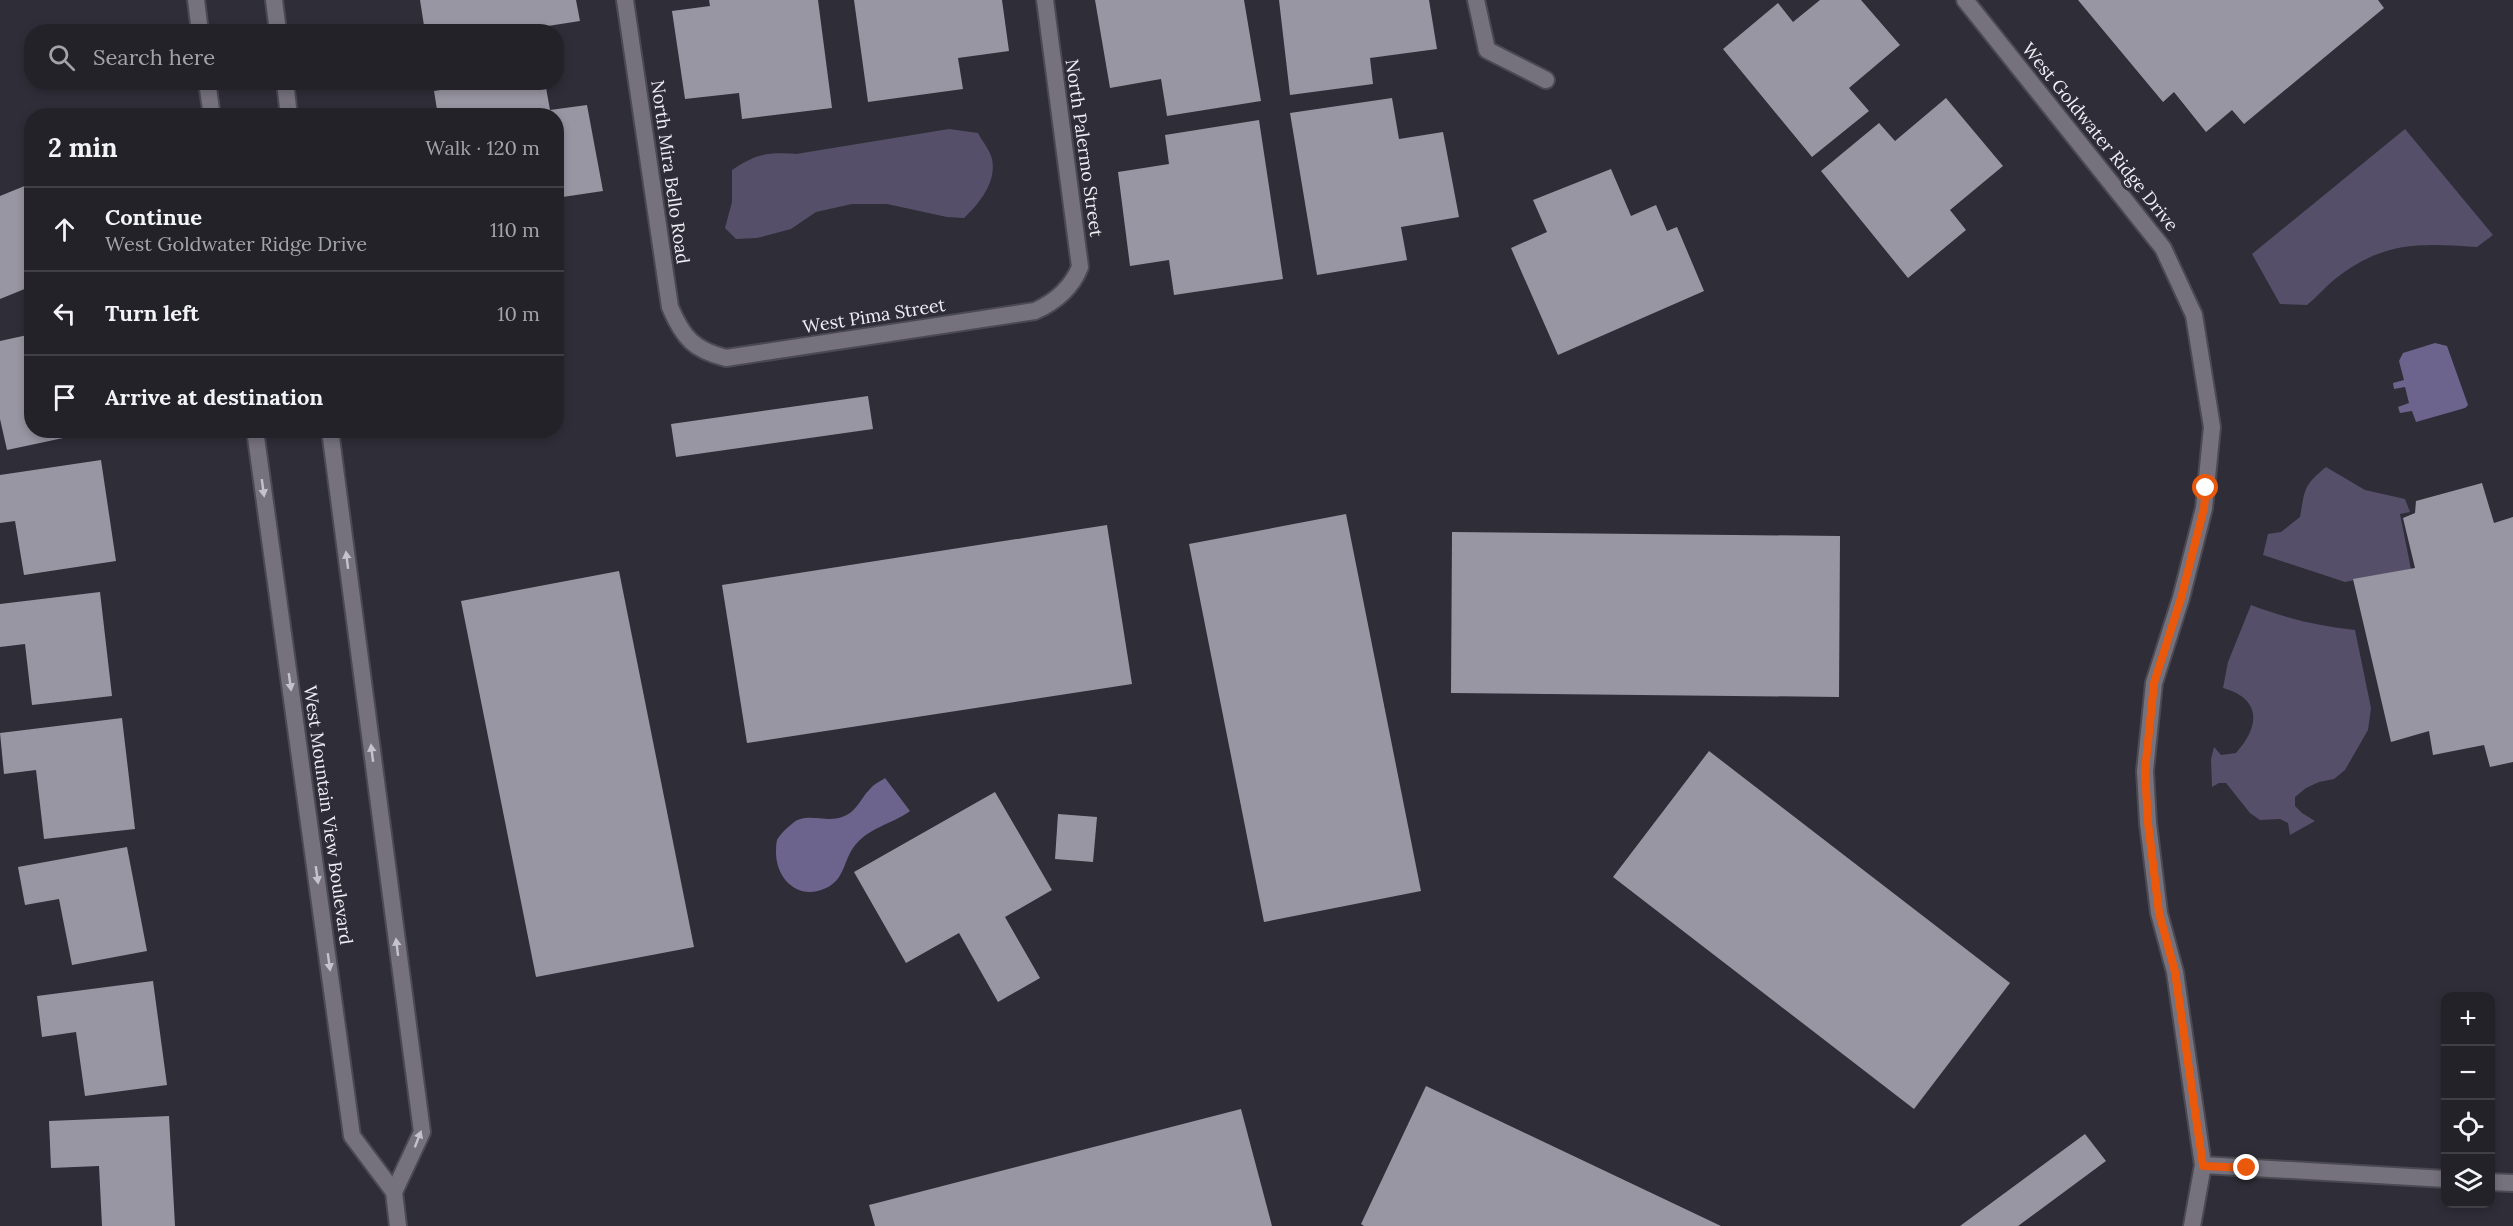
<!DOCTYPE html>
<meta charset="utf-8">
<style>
body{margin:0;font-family:Lora,serif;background:#2f2f35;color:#f1f3f6}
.controls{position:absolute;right:18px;bottom:18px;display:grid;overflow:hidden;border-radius:12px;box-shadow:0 3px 9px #0003}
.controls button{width:54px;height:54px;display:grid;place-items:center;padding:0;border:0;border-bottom:2px solid #403f46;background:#232229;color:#f1f3f6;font:30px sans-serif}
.stop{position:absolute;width:18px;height:18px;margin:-14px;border:4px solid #ea580c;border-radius:50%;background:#fff}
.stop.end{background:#ea580c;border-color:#fff;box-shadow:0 2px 6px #0008}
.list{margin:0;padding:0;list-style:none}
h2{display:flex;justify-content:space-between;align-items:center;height:78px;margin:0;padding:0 24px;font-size:26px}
h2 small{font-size:20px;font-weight:400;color:#a3a4a8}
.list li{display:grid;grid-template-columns:39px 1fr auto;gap:18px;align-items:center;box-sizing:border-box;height:84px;padding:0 24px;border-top:2px solid #403f46}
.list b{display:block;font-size:22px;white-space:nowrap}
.list p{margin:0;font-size:20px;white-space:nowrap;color:#a3a4a8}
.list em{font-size:20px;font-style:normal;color:#a3a4a8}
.icon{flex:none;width:33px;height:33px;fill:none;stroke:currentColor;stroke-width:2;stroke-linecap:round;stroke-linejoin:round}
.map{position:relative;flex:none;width:2513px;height:1226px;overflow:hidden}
.search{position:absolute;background:#232229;box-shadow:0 3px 9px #0003;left:24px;top:24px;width:540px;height:66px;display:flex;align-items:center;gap:15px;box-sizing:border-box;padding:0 21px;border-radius:24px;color:#a3a4a8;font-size:22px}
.panel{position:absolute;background:#232229;box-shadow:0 3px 9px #0003;left:24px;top:108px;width:540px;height:330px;border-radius:24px}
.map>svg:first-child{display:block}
.green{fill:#554f6a}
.water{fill:#6d648e}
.building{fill:#9996a3}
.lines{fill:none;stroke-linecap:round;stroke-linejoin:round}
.service-casing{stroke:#4b4951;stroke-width:20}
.minor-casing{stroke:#4b4951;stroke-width:20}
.tertiary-casing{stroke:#4b4951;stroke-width:20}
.service{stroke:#75727e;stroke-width:16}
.minor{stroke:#75727e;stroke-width:16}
.tertiary{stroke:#75727e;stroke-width:16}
.oneway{fill:#c4c3cb}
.route{stroke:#ea580c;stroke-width:8}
.labels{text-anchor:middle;stroke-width:6;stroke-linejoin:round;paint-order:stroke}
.street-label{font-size:18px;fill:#efeef4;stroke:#2f2d37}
</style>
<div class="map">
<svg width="2513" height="1226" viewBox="0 0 2513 1226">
<rect width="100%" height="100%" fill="#2f2d37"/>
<!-- green -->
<g class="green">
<path d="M 949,129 L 978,133 C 982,141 990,150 992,159 C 997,182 979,204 964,218 L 947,217 L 887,204 L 852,204 L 816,212 L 791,229 L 757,238 L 736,239 L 725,228 L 732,202 L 732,170 C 756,154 767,152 796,154 Z"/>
<path d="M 2405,129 L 2493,235 L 2477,247 C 2418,243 2384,241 2335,279 C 2325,287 2317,297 2307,305 L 2280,304 L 2252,254 Z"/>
<path d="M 2326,467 L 2365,490 L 2405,499 L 2410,512 L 2400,514 L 2411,569 L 2345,582 L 2263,555 L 2268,534 L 2281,532 L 2300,517 C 2305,489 2303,486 2326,467 Z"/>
<path d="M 2251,605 C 2285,618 2318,626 2355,630 L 2371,708 L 2368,730 L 2345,770 L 2334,779 L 2319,782 L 2306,788 L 2295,797 L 2295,806 L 2302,813 L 2315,821 L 2290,835 L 2288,823 L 2280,819 L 2260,820 L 2250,813 L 2226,783 L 2219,783 L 2212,787 L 2211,759 L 2214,747 L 2221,755 L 2236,753 C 2260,726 2262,699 2223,688 L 2228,662 Z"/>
</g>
<!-- water -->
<g class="water">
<path d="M 2435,343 L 2447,346 L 2468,405 L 2465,408 L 2416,422 L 2412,411 L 2400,413 L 2398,407 L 2409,403 L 2405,387 L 2394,389 L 2393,383 L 2404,380 L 2399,361 L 2403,353 Z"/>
<path d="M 885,778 L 910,811 C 891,825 868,827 853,848 C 843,863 844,880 826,888 C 799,901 777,880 776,854 C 776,850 776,844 777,840 C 780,834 788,827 793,823 C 807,812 825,823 842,817 C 857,812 860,799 870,789 C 874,784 881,781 885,778 Z"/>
</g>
<!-- building -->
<g class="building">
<path d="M 420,0 L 576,0 L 580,21 L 535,28 L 535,32 L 425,32 Z"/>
<path d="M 709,0 L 818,0 L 832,108 L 742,119 L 739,93 L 685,99 L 672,11 L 710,6 Z"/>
<path d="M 854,0 L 1002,0 L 1009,51 L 958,58 L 963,89 L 868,102 Z"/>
<path d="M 1095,0 L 1244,0 L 1261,101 L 1167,116 L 1161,79 L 1110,88 Z"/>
<path d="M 1279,0 L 1429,0 L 1437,49 L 1370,58 L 1373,84 L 1290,95 Z"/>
<path d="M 1820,0 L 1861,0 L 1900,45 L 1849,88 L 1869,111 L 1812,157 L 1723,49 L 1778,3 L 1793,22 Z"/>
<path d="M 2078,0 L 2378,0 L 2384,8 L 2244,124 L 2232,110 L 2206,132 L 2174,92 L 2163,102 Z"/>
<path d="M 491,82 L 545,82 L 550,110 L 587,105 L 603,191 L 556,198 L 556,116 L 438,116 L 434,91 Z"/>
<path d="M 1392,98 L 1399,139 L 1443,132 L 1459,217 L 1401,227 L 1407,260 L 1317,275 L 1290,113 Z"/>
<path d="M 1946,98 L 2003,166 L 1950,210 L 1966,230 L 1908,278 L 1821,171 L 1879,123 L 1895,141 Z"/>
<path d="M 1259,120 L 1283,279 L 1174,295 L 1169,260 L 1130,266 L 1118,172 L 1169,164 L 1165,135 Z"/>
<path d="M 1611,169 L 1631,216 L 1656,205 L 1667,231 L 1677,227 L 1704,291 L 1558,355 L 1511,248 L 1547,232 L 1533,200 Z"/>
<path d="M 27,185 L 32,196 L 32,286 L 0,299 L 0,196 Z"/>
<path d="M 32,334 L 32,430 L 81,430 L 82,434 L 7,450 L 0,419 L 0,341 Z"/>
<path d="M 868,396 L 873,429 L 676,457 L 671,424 Z"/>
<path d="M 101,460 L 116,561 L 24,575 L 15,521 L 0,523 L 0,475 Z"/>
<path d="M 2482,483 L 2494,523 L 2513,517 L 2513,762 L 2490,767 L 2484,745 L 2433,755 L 2429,731 L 2391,742 L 2353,579 L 2415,568 L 2403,518 L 2415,513 L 2416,501 Z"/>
<path d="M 1346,514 L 1421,891 L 1264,922 L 1189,544 Z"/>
<path d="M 1107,525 L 1132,684 L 747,743 L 722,585 Z"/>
<path d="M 1452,532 L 1840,536 L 1839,697 L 1451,693 Z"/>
<path d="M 619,571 L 694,947 L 536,977 L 461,601 Z"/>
<path d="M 100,592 L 112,696 L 32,705 L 25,644 L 0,647 L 0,604 Z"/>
<path d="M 122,718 L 135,829 L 44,839 L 36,770 L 4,774 L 0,733 Z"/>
<path d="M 1709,751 L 2010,983 L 1914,1109 L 1613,877 Z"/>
<path d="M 995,792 L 1052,890 L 1005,917 L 1040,978 L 998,1002 L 959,933 L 906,963 L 854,872 Z"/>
<path d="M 1058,814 L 1097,817 L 1093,862 L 1055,859 Z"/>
<path d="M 127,847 L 147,951 L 72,965 L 59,899 L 25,905 L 18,867 Z"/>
<path d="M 153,981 L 167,1085 L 85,1096 L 76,1032 L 42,1037 L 37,996 Z"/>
<path d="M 1426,1086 L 1721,1226 L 1364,1226 L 1361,1224 Z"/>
<path d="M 1241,1109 L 1272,1226 L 875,1226 L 869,1205 Z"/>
<path d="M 169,1116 L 175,1226 L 102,1226 L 99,1166 L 51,1168 L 49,1121 Z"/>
<path d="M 2085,1134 L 2106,1161 L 2018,1226 L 1960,1226 Z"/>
</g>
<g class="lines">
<defs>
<g id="service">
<path d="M 2203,1165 L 2446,1179"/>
<path d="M 2490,1182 L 2513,1183"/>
</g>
<g id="minor">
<path d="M 625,0 L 670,307 C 683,338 694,350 726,358 L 1035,311 C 1055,302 1072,287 1080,267 L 1045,0"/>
<path d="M 1476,0 L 1487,50 L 1546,80"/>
<path d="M 1965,0 L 2163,248 L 2194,315 L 2212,427 L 2204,508 L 2181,598 L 2154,683 L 2145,771 L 2148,823 L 2159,913 L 2175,972 L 2203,1165 L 2192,1226"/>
</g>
<g id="tertiary">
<path d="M 196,0 L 200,32"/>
<path d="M 274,0 L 278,32"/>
<path d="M 207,82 L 212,116"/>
<path d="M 285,82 L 289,116"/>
<path d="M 255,430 L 352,1136 L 394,1192 L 398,1226"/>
<path d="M 330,430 L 422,1132 L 394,1192"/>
</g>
</defs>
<!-- service casing -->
<use href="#service" class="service-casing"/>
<!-- minor casing -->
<use href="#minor" class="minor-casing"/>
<!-- tertiary casing -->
<use href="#tertiary" class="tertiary-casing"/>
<!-- service -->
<use href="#service" class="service"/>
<!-- minor -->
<use href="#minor" class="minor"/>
<!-- tertiary -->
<use href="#tertiary" class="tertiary"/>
</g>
<!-- one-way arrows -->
<defs><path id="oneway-solid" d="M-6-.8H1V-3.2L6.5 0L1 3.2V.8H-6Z" transform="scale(1.5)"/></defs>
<g class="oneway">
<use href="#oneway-solid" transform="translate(263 488) rotate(82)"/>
<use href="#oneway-solid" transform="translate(347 560) rotate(-97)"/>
<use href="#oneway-solid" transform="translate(290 682) rotate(82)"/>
<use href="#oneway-solid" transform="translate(372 753) rotate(-97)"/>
<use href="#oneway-solid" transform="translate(317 875) rotate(82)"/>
<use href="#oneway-solid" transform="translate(397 947) rotate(-97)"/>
<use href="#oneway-solid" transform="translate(329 962) rotate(82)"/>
<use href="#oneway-solid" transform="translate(418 1139) rotate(-69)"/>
</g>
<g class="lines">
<!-- route -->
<path class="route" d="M 2206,488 L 2204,508 L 2181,598 L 2154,683 L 2145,771 L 2148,823 L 2159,913 L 2175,972 L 2203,1166 L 2247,1168"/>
</g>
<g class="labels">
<!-- street labels -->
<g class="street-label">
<text transform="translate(2100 137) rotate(51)" y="6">West Goldwater Ridge Drive</text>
<text transform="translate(1084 148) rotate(82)" y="6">North Palermo Street</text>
<text transform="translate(670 172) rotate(82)" y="6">North Mira Bello Road</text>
<text transform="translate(874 316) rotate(-9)" y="6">West Pima Street</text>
<text transform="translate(328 815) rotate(82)" y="6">West Mountain View Boulevard</text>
</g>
</g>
</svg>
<div class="controls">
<button>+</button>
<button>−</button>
<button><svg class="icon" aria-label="locate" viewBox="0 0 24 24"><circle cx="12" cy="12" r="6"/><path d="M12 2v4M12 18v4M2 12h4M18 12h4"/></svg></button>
<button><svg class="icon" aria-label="layers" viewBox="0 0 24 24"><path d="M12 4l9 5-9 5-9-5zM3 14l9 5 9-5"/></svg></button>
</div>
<div class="stop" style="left:2206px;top:488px"></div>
<div class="stop end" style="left:2247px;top:1168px"></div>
<div class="search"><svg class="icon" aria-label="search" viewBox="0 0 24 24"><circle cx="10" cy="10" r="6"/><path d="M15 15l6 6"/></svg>Search here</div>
<section class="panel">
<h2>2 min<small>Walk · 120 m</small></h2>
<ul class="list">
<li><svg class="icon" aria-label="ahead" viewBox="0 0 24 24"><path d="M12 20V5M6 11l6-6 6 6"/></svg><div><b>Continue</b><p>West Goldwater Ridge Drive</p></div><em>110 m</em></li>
<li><svg class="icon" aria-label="left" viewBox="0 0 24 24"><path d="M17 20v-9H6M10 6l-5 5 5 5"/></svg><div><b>Turn left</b></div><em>10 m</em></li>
<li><svg class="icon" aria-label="arrive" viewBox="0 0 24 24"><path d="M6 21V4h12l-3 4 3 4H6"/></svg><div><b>Arrive at destination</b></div></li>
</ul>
</section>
</div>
